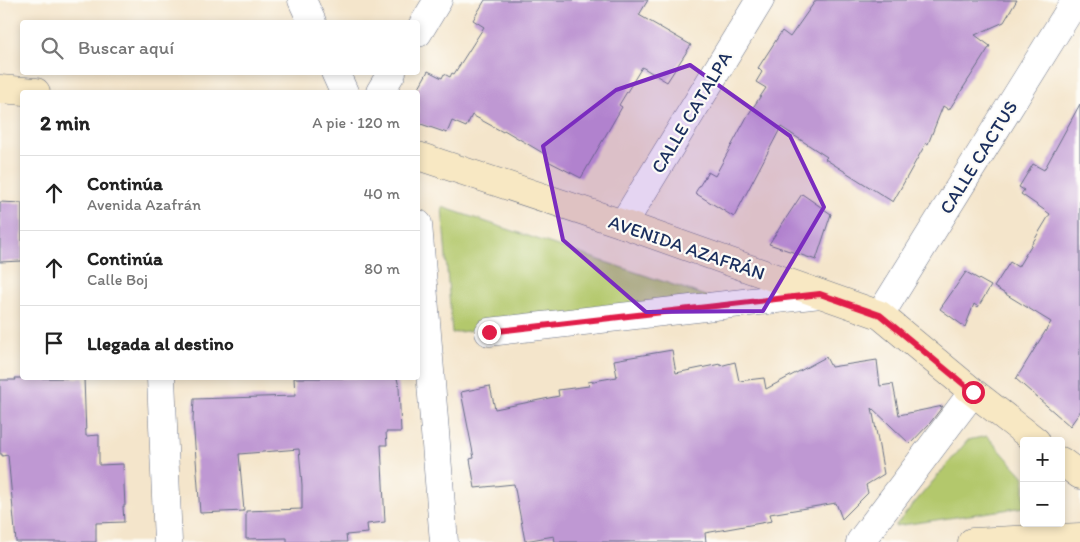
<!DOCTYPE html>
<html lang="es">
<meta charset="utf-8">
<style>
body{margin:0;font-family:Itim,sans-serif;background:#f2f2f2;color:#222}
.controls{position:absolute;right:15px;bottom:15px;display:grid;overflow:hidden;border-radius:5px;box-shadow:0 2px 8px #0003}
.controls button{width:45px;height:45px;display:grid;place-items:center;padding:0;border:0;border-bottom:1px solid #e0e0e0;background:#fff;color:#222;font:25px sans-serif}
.stop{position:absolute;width:15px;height:15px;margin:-11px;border:4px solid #e11d48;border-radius:50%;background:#fff}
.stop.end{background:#e11d48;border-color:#fff;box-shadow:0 1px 5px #0008}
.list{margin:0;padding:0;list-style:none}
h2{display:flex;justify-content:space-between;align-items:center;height:65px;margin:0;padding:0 20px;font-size:21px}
h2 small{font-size:16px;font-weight:400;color:#767676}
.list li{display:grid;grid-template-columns:32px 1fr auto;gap:15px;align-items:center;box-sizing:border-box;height:75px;padding:0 20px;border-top:1px solid #e0e0e0}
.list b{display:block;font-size:19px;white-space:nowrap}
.list p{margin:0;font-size:16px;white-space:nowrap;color:#767676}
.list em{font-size:16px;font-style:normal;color:#767676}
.icon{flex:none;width:28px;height:28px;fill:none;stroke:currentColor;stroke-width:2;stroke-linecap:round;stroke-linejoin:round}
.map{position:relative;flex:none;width:1080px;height:542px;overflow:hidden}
.search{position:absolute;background:#fff;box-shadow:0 2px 8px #0003;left:20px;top:20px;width:400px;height:55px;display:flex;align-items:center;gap:12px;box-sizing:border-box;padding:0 18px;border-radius:5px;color:#767676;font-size:19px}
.panel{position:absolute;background:#fff;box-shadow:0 2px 8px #0003;left:20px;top:90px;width:400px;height:290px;border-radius:5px}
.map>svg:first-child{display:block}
.green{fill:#b3c86c;stroke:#677c65}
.building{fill:#bf98d3}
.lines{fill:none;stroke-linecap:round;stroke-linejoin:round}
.street-casing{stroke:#676f84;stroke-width:29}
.secondary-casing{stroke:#676f84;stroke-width:29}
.street{stroke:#fff;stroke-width:28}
.secondary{stroke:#f8e8c3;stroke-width:28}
.route{stroke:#e11d48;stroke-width:6}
.marked{fill:#7b2cbf;fill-opacity:0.2;stroke:#7b2cbf;stroke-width:4;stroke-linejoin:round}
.labels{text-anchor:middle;stroke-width:4.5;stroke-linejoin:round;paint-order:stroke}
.street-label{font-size:19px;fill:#1b2f5e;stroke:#fdfcf7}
</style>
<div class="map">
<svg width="1080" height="542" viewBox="0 0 1080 542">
<rect width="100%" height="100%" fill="#fdfcf7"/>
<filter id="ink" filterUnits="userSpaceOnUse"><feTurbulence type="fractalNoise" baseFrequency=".02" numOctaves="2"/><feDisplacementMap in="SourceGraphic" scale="10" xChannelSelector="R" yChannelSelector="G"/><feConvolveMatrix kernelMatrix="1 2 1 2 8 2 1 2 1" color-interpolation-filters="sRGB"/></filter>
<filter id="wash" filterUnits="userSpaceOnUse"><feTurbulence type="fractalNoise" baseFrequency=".0096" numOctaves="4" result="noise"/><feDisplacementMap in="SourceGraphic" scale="20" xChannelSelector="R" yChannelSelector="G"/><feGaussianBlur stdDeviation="1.12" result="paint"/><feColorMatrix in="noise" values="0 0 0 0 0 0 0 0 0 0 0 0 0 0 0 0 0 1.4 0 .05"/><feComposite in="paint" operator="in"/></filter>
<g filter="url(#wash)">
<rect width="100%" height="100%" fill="#f4e5cb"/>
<!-- green -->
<g class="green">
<path d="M 442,207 L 712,298 L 452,333 Z"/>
<path d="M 987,436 L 1024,477 L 1024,507 L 895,526 L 968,440 Z"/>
</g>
<g id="blocks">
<!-- building -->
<g class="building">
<path d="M 485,0 L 648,0 L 639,15 L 691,45 L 667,82 L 642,67 L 619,105 L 622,107 L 581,178 L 546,160 L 548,156 L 504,130 L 503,132 L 472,115 L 466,127 L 452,121 L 447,133 L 418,123 L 418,89 L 428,71 L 442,78 L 444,74 L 450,77 L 452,73 L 454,74 L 484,27 L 473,20 Z"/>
<path d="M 816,0 L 1017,0 L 1004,22 L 975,35 L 990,46 L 949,110 L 943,106 L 928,144 L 926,143 L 893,202 L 825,159 L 827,157 L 781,127 L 734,217 L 695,193 L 708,172 L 715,176 L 748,115 L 766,88 L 756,82 L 762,72 L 758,68 L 782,31 L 790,37 Z"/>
<path d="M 1080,104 L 1080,412 L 1070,426 L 1016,379 L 1051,322 L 994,287 L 1010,262 L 1018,267 L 1050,214 L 1021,194 L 1024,190 L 1019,187 L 1033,164 L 1044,170 Z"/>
<path d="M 802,194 L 831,214 L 816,260 L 769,244 Z"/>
<path d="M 0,202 L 22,203 L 22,261 L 0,262 Z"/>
<path d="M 966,272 L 991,286 L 978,307 L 974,304 L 965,327 L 940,309 Z"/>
<path d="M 672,350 L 676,373 L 720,364 L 720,366 L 735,362 L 739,381 L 764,378 L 766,389 L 826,357 L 831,367 L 877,360 L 880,386 L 893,384 L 899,415 L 943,406 L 930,423 L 910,444 L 872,408 L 884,474 L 866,485 L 868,493 L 842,519 L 836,503 L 770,514 L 772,521 L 705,533 L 706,542 L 555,542 L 554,536 L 525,541 L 514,484 L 475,488 L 470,459 L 474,458 L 461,392 L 490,386 L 495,409 L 559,396 L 558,390 L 589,386 L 588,382 L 617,377 L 614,360 Z"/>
<path d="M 15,378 L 84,378 L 86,436 L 99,435 L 99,465 L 123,464 L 125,506 L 123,506 L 124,522 L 96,523 L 96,542 L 16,542 L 8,455 L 2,456 L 2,454 L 0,454 L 0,380 L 16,380 Z"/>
<path d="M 294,378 L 397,378 L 399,387 L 401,432 L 386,432 L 387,445 L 381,445 L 385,522 L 367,524 L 368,533 L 346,535 L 347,542 L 287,542 L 287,538 L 246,539 L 246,511 L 302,509 L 302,485 L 299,449 L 239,454 L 244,511 L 200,513 L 193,419 L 194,399 L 295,396 Z"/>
</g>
</g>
</g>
<g filter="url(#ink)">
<use href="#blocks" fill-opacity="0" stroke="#676f84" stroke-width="1"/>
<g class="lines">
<defs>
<g id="street">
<path d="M 302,0 L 312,22"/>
<path d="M 418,33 L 438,0"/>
<path d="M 335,72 L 344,92"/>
<path d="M 380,92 L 392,72"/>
<path d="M 418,224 L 444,542"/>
<path d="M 623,224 L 760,0"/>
<path d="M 880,315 L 1076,0"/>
<path d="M 489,332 L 820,294"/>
<path d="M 161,378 L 168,542"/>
<path d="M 860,542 L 973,392"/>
</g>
<g id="secondary">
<path d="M 0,89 L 36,92"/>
<path d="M 418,156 L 623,224 L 880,315 L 973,392 L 1036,441"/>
<path d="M 1061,461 L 1080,475"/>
<path d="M 972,542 L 1080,537"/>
</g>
</defs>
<!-- street casing -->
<use href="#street" class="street-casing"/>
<!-- secondary casing -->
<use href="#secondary" class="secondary-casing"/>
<!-- street -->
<use href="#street" class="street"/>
<!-- secondary -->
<use href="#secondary" class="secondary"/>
</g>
</g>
<g class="lines" filter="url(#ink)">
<!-- route -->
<path class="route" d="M 489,332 L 820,294 L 880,315 L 973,392"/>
</g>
<!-- marked area -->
<path class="marked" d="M 690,65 L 790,136 L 824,207 L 763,311 L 646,312 L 563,240 L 543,146 L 616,90 Z"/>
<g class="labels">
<!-- street labels -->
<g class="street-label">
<text transform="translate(691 112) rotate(-59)" y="7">CALLE CATALPA</text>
<text transform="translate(978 157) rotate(-58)" y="7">CALLE CACTUS</text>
<text transform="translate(687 247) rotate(19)" y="7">AVENIDA AZAFRÁN</text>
</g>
</g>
</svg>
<div class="controls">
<button>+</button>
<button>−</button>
</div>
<div class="stop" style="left:973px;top:392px"></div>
<div class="stop end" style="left:489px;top:332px"></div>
<div class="search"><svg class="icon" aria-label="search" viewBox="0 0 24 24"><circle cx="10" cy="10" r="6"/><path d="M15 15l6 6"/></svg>Buscar aquí</div>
<section class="panel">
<h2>2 min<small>A pie · 120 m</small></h2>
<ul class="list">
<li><svg class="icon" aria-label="ahead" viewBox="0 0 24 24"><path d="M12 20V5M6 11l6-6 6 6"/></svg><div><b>Continúa</b><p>Avenida Azafrán</p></div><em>40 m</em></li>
<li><svg class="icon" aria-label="ahead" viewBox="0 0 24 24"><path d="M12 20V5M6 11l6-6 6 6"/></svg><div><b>Continúa</b><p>Calle Boj</p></div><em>80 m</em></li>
<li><svg class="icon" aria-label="arrive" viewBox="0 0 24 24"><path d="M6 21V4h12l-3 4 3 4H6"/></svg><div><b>Llegada al destino</b></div></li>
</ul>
</section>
</div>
